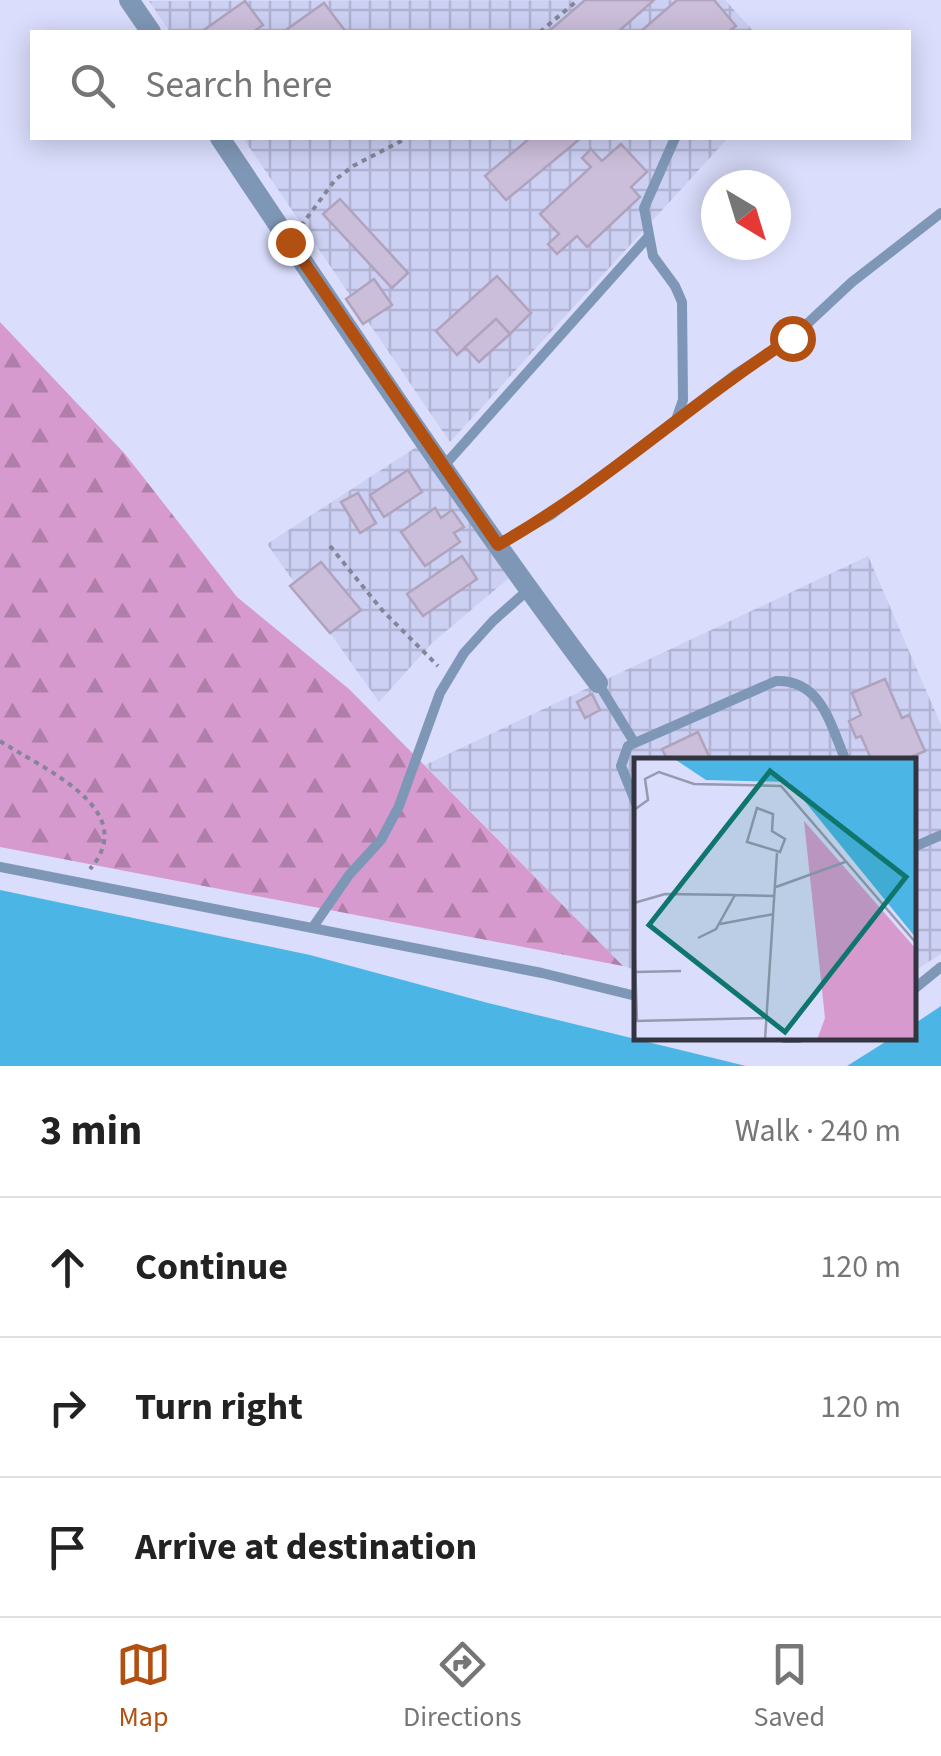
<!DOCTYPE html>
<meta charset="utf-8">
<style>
body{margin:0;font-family:"Source Sans 3",sans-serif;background:#f2f2f2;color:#222}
.compass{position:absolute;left:701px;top:170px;width:90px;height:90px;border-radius:50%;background:#fff;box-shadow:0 5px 25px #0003;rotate:142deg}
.stop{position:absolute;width:30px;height:30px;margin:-22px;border:8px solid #b25011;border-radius:50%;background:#fff}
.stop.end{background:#b25011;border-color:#fff;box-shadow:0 2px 10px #0008}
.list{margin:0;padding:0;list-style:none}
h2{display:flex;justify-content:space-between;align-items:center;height:130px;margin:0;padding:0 40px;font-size:42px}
h2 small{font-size:32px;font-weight:400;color:#767676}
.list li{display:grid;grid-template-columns:65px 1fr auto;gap:30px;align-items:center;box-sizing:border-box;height:140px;padding:0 40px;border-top:2px solid #e0e0e0}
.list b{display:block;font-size:38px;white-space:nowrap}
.list em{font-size:32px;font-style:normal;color:#767676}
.icon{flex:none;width:55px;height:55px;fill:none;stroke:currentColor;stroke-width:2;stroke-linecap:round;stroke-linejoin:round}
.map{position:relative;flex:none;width:941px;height:1066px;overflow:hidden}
.search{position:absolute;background:#fff;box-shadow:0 5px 25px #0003;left:30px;right:30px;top:30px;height:110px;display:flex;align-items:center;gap:25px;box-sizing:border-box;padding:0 35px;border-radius:0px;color:#767676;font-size:38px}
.sheet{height:550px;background:#fff}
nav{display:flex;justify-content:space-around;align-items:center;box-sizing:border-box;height:140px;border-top:2px solid #e0e0e0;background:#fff;font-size:28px;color:#767676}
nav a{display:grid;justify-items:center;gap:5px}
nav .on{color:#b25011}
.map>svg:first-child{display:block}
.industrial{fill:url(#industrial-grid)}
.forest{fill:url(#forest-firs)}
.water{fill:#4bb6e5}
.building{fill:#cbbeda;stroke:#afa3be;stroke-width:2.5}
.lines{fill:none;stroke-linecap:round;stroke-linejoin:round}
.path{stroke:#838599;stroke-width:4;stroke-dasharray:5 5;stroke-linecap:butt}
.lane{stroke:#7f97b6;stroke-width:10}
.street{stroke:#7f97b6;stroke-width:20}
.route{stroke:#b25011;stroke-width:12}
.inset-river{fill:none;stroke:#4bb6e5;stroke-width:5}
.inset-road{fill:none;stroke:#9799b0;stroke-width:2.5}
.view{fill:#0f766e;fill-opacity:0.15;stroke:#0f766e;stroke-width:5}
.inset-edge{fill:none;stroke:#333440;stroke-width:5}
</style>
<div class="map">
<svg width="941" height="1066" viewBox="0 0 941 1066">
<defs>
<pattern id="industrial-grid" width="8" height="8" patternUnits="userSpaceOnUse" patternTransform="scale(2.5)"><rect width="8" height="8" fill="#ccd0f3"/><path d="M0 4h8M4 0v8" fill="none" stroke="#b0b3d1"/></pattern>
<pattern id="forest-firs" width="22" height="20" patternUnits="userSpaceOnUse" patternTransform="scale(2.5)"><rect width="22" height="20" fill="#d79ace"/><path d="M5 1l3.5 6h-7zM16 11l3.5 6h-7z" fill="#af7ea9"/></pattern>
</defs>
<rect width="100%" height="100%" fill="#daddfb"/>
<!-- industrial -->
<g class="industrial">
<path d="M 725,0 L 754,32 L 170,32 L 149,1 Z"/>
<path d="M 243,138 L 728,138 L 450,442 Z"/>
<path d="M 418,446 L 509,578 L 432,643 L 379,702 L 267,544 Z"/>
<path d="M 868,556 L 941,725 L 941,954 L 914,971 L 914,761 L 636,761 L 636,970 L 623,966 L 425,765 Z"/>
</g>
<!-- forest -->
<path class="forest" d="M 0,322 L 125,454 L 237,597 L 349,689 L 623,966 L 0,847 Z"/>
<!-- water -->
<g class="water">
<path d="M 0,890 L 310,955 L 488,1003 L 746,1066 L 0,1066 Z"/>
<path d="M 941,1006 L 941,1066 L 847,1066 L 890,1039 L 914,1038 L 914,1024 Z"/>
</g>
<!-- building -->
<g class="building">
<path d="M 585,0 L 654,0 L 618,32 L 548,32 Z"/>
<path d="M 677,0 L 714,0 L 736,26 L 728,32 L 640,32 Z"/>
<path d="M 245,1 L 263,25 L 253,32 L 201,32 Z"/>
<path d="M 324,3 L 346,32 L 288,32 L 286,30 Z"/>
<path d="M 530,138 L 581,138 L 506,200 L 485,176 Z"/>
<path d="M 621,144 L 647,172 L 631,187 L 640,197 L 587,247 L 577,236 L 557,254 L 548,244 L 559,234 L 540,214 L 591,167 L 582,158 L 591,149 L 602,161 Z"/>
<path d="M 340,199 L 408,273 L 392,288 L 323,214 Z"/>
<path d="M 497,276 L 531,313 L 510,334 L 496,319 L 457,355 L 436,331 Z"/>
<path d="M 374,279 L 392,305 L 363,324 L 346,299 Z"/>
<path d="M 496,319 L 510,334 L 479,362 L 465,347 Z"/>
<path d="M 408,470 L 422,492 L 384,517 L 370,495 Z"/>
<path d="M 358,493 L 376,523 L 360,533 L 341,502 Z"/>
<path d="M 435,508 L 441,518 L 452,510 L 464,527 L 454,533 L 460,542 L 425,566 L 401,532 Z"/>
<path d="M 462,556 L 477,579 L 423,616 L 407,594 Z"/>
<path d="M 321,562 L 361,610 L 330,633 L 290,586 Z"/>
<path d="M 885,679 L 902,718 L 909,715 L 925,751 L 902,761 L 872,761 L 861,736 L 856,738 L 849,721 L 861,715 L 852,693 Z"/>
<path d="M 592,694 L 600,710 L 585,718 L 577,702 Z"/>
<path d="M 698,732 L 711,761 L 662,761 L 667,759 L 662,749 Z"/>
</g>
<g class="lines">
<!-- path -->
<g class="path">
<path d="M 540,32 L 578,0"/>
<path d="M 301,226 L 335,180 L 353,166 L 407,138"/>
<path d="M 330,546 L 382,610 L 438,666"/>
<path d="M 0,741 C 41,768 142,809 90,869"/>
</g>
<!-- lane -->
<g class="lane">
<path d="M 678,418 L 736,374 L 792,338 L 852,282 L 941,213"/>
<path d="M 443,467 L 648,237"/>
<path d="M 498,545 L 551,515 L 676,420 L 683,400 L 682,302 L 675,286 L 653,256 L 644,208 L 675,138"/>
<path d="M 598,683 L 634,742"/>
<path d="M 636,803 L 621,766 L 628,746 L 776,681 C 822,679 831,727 846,761"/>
<path d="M 914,847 L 941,835"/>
<path d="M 0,867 L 542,973 L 636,996"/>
<path d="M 313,927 L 349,875 L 381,840 L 399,806 L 440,693 L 464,653 L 493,621 L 528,590"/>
<path d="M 914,989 L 941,967"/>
<path d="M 784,1038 L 799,1038"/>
</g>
<!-- street -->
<g class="street">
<path d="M 129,0 L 151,32"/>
<path d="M 220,138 C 343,322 465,506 598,683"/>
</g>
</g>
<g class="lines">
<!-- route -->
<path class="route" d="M 290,242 L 498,545 C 603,486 690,403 792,338"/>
</g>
<!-- overview -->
<g transform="translate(634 758)">
<rect width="282" height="282" fill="#daddfb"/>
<path d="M 170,63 L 282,191 L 282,282 L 183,282 L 191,260 Z" fill="#d79ace"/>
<path d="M 39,0 L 282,0 L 282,180 L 155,24 L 72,22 Z" fill="#4bb6e5"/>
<path class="inset-river" d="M 192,0 L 283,106M 210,0 L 283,86M 227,0 L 283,66"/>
<path class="inset-road" d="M 123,50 L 139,56 L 138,73 L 151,81 L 146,94 L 113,84 ZM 0,52 L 14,42 L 11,21 L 25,14 L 60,26 L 147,28 L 283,186M 142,129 L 211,104M 0,145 L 31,136 L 101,137M 86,166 L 140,156M 0,174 L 3,263M 64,180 L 82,171 L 101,137 L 141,138M 1,214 L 47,213M 0,263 L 133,260M 131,282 L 143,95"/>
<path class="view" d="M 136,13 L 272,119 L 151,274 L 15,167 Z"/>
<rect width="282" height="282" class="inset-edge"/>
</g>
</svg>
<svg class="compass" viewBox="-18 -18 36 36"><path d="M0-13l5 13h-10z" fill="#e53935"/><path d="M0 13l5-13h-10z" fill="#767676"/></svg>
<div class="stop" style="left:792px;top:338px"></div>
<div class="stop end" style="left:290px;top:242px"></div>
<div class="search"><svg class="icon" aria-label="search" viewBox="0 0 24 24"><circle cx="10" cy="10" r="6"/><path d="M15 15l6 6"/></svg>Search here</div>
</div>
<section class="sheet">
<h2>3 min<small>Walk · 240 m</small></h2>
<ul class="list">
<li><svg class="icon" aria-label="ahead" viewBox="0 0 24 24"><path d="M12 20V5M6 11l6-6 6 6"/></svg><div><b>Continue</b></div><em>120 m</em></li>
<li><svg class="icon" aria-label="right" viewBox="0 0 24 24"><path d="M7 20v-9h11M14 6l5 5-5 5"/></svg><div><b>Turn right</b></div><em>120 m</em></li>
<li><svg class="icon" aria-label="arrive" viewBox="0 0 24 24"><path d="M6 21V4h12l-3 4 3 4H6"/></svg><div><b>Arrive at destination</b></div></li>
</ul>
</section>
<nav>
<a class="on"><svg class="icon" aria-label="map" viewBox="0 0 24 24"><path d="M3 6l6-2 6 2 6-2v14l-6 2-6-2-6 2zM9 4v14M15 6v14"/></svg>Map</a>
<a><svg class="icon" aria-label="directions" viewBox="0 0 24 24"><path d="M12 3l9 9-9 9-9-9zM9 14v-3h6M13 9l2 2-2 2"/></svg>Directions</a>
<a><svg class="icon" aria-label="saved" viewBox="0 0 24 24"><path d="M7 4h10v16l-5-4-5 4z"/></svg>Saved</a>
</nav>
